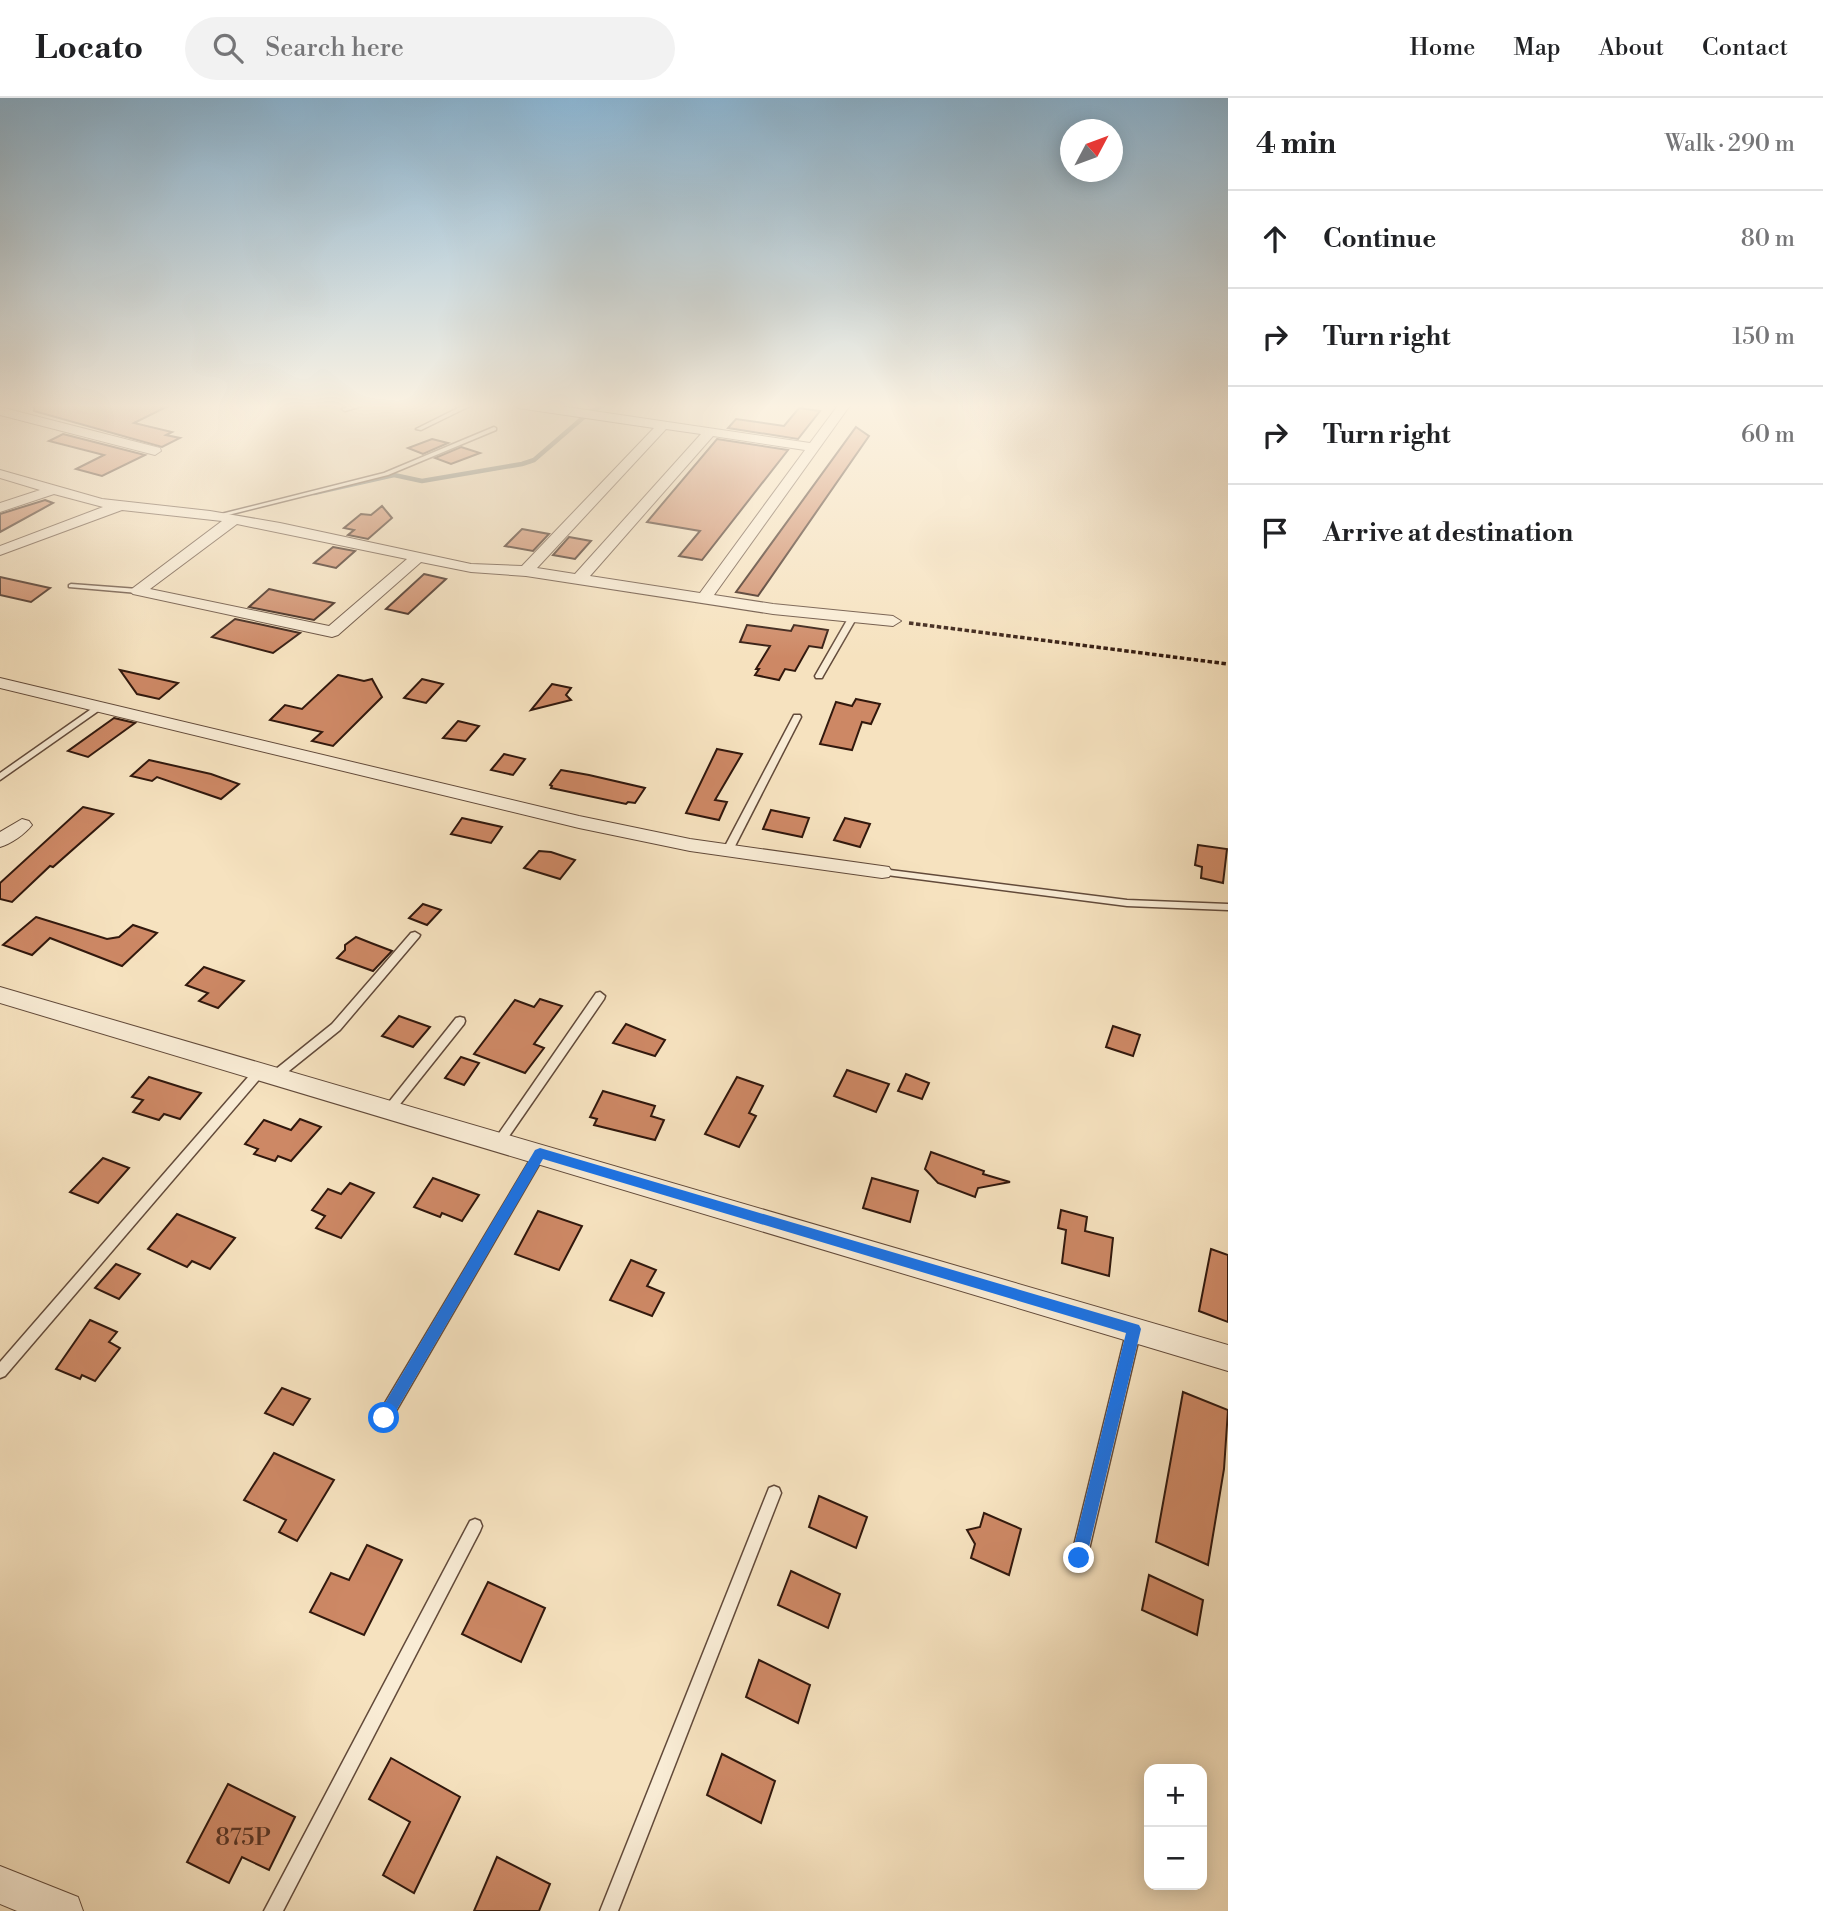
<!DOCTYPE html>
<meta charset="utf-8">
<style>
body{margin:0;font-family:"Libre Bodoni",serif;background:#f2f2f2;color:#202124}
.controls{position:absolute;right:21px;bottom:21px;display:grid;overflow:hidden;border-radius:14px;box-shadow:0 4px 18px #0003}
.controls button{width:63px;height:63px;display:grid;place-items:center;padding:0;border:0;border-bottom:2px solid #e0e0e0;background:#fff;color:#202124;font:35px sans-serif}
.compass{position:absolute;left:1060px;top:21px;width:63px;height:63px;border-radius:50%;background:#fff;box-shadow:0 4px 18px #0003;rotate:49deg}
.stop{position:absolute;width:21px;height:21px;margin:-16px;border:5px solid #1a73e8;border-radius:50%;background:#fff}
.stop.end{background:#1a73e8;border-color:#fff;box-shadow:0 2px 7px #0008}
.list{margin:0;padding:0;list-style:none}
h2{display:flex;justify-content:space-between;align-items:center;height:91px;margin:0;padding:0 28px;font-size:30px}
h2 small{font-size:23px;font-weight:400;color:#757577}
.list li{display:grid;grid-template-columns:46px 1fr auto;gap:21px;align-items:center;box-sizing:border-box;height:98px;padding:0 28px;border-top:2px solid #e0e0e0}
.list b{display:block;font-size:26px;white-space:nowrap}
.list em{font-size:23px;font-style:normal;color:#757577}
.icon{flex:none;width:38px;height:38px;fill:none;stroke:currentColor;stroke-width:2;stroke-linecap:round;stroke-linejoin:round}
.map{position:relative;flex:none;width:1228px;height:1813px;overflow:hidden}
header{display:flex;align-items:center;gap:42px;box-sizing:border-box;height:98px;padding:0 35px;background:#fff;border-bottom:2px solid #e0e0e0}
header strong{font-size:33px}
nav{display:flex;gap:38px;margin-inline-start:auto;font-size:24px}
.search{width:490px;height:63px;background:#f2f2f2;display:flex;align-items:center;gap:18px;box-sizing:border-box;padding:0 24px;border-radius:38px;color:#757577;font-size:26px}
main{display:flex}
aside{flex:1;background:#fff}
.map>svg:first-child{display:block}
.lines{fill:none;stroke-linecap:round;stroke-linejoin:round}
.stream{stroke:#737a75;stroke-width:4.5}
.building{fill:#cd8865;stroke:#31180d;stroke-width:2}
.service-casing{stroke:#624a3a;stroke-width:3}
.minor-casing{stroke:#624a3a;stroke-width:2}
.path{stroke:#31180d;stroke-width:3.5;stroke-dasharray:4.5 2.5;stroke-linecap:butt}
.service{fill:#f9ecd5;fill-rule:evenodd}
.minor{fill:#f9ecd5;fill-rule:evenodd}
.route{fill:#1a73e8}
.labels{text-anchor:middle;stroke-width:5;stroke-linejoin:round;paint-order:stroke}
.near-number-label{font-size:24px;fill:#583423}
</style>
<header>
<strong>Locato</strong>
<div class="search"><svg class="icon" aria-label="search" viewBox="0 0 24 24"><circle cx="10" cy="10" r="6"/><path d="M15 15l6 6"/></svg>Search here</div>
<nav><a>Home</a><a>Map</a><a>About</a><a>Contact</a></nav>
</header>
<main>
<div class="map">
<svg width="1228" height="1813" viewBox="0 0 1228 1813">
<rect width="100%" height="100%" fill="#f6e2bf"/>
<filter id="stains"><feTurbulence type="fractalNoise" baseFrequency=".00286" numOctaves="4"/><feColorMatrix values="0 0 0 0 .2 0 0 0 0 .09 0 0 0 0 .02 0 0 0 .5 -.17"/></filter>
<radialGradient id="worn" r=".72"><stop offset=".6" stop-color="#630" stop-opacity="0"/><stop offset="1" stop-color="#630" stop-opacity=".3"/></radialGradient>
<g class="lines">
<!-- stream -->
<g class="stream">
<path d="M 590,314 L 606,306"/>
<path d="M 314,395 L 394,377 L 422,383 L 522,366 L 534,362 L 585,318"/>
</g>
</g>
<!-- building -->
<g class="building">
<path d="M 34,306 L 172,306 L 134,325 L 172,334 L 166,337 L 180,340 L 162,349 L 34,313 Z"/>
<path d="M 799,310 L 820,313 L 798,341 L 728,330 L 736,321 L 784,328 Z"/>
<path d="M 856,329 L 869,338 L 758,498 L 736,494 Z"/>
<path d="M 63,336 L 145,357 L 102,378 L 76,371 L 104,357 L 49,343 Z"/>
<path d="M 432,341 L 448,345 L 423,356 L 408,350 Z"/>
<path d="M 717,341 L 788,352 L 702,462 L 679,458 L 700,433 L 647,424 Z"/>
<path d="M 461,349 L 480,355 L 451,366 L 435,360 Z"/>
<path d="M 45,402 L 53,405 L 0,434 L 0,416 Z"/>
<path d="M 382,408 L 392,420 L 368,441 L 348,437 L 354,432 L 344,430 L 361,416 L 371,417 Z"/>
<path d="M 522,431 L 549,436 L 533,453 L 505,448 Z"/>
<path d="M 569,439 L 591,443 L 575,461 L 553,457 Z"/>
<path d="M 333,449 L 355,453 L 336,470 L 314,465 Z"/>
<path d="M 424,476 L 446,481 L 408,516 L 386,511 Z"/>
<path d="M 0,479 L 50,490 L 31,504 L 0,497 Z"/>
<path d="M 269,491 L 282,494 L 334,505 L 314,522 L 249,509 Z"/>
<path d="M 235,521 L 300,535 L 273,555 L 212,539 Z"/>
<path d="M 747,527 L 791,533 L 794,527 L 828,532 L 822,550 L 809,548 L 795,573 L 785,571 L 779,582 L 755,577 L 759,571 L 756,571 L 770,548 L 740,544 Z"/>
<path d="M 120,572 L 178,585 L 159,601 L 137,596 Z"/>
<path d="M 338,577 L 364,583 L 372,581 L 382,599 L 333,648 L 312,643 L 322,634 L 270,622 L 285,607 L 302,611 Z"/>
<path d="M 422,581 L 443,586 L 426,605 L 404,600 Z"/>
<path d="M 552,586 L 571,590 L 566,597 L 571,602 L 531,612 Z"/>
<path d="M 856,601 L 880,606 L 871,626 L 862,624 L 852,652 L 820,646 L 836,604 L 852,608 Z"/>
<path d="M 114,620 L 135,625 L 88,659 L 68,653 Z"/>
<path d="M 458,623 L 479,628 L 466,643 L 443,640 Z"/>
<path d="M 717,651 L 742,656 L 715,702 L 727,704 L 719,722 L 686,715 Z"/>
<path d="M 504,656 L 525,661 L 513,677 L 491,672 Z"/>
<path d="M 149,662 L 211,676 L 239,686 L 221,701 L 157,679 L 152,683 L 131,678 Z"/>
<path d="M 561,672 L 589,677 L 645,690 L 635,705 L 628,704 L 626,706 L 551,690 L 552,688 L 550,687 Z"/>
<path d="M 83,709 L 113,716 L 53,769 L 50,768 L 12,804 L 0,801 L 0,785 Z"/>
<path d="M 771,712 L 809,720 L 802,739 L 763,731 Z"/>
<path d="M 462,720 L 502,729 L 491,745 L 451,736 Z"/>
<path d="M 845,720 L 870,726 L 860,749 L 834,742 Z"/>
<path d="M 1198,747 L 1227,751 L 1223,785 L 1201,780 L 1202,769 L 1195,767 Z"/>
<path d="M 539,753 L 551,754 L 575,762 L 560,781 L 524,770 Z"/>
<path d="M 423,806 L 441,812 L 427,827 L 409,820 Z"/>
<path d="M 36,819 L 107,841 L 119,839 L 133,827 L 157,835 L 122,868 L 50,840 L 32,857 L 3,847 Z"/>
<path d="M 356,839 L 371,845 L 392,853 L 373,873 L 337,860 L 345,852 L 345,847 Z"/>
<path d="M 204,869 L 244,883 L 218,910 L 199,903 L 208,895 L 186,887 Z"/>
<path d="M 540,901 L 562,908 L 534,946 L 544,950 L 525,975 L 474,956 L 515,902 L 534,909 Z"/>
<path d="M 399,918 L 430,929 L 413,949 L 382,938 Z"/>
<path d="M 626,926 L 665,942 L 655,958 L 613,945 Z"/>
<path d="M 1113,928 L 1140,937 L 1133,958 L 1106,949 Z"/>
<path d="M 461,959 L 479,965 L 464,987 L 445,980 Z"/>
<path d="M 847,972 L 889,986 L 876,1014 L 834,998 Z"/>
<path d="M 906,976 L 929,985 L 922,1001 L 898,993 Z"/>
<path d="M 149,979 L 187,991 L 201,995 L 180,1021 L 164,1016 L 159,1022 L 133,1014 L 143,1002 L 132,999 Z"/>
<path d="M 737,979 L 763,988 L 749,1015 L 756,1018 L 739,1049 L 705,1036 Z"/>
<path d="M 603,993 L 655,1008 L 651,1018 L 664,1022 L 655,1042 L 594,1027 L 597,1021 L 590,1019 Z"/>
<path d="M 300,1021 L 321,1029 L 291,1063 L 278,1058 L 275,1063 L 254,1056 L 258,1051 L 245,1046 L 264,1022 L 291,1032 Z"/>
<path d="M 931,1054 L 984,1073 L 983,1076 L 1010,1084 L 978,1090 L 975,1099 L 938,1085 L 925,1071 Z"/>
<path d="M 103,1060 L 129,1070 L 98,1105 L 70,1094 Z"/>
<path d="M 433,1080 L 479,1097 L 462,1123 L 442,1115 L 440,1119 L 414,1109 Z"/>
<path d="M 872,1080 L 918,1093 L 910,1124 L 863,1110 Z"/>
<path d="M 350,1085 L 374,1095 L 341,1140 L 316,1130 L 325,1118 L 312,1112 L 328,1091 L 341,1096 Z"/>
<path d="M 1061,1112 L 1087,1119 L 1085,1133 L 1113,1140 L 1109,1178 L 1062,1165 L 1066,1132 L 1058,1130 Z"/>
<path d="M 538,1113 L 582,1128 L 559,1172 L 515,1156 Z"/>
<path d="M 177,1116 L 235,1140 L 210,1171 L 192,1163 L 187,1169 L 148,1151 Z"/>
<path d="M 1211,1151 L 1228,1157 L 1228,1224 L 1199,1213 Z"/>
<path d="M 631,1162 L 656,1172 L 647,1188 L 664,1195 L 652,1218 L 610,1202 Z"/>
<path d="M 116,1166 L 140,1176 L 119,1201 L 95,1190 Z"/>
<path d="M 90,1222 L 117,1234 L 109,1244 L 120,1250 L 95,1283 L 82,1277 L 80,1281 L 56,1271 Z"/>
<path d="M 282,1290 L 310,1301 L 293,1327 L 265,1315 Z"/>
<path d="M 1183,1294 L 1228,1312 L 1224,1371 L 1208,1467 L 1156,1444 Z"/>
<path d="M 274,1355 L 334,1382 L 297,1443 L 279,1434 L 286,1422 L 244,1402 Z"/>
<path d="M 819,1398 L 867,1419 L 856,1450 L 809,1429 Z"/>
<path d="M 984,1415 L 1021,1431 L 1009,1477 L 971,1460 L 975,1446 L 967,1432 L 980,1429 Z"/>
<path d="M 367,1447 L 402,1462 L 364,1537 L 310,1514 L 331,1475 L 349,1482 Z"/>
<path d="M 791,1473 L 840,1496 L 828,1530 L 778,1507 Z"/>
<path d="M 1149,1477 L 1203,1502 L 1197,1537 L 1142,1512 Z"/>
<path d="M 488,1484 L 545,1510 L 521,1564 L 462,1536 Z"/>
<path d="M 759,1562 L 810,1587 L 798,1625 L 746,1599 Z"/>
<path d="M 722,1656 L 775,1683 L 761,1725 L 707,1697 Z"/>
<path d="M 391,1660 L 460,1699 L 414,1795 L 383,1777 L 410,1724 L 369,1701 Z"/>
<path d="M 228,1686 L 295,1719 L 269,1772 L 242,1759 L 229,1785 L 187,1764 Z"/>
<path d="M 497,1759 L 550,1786 L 539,1813 L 474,1813 Z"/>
</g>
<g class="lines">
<defs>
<g id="service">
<path d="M 357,306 L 369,306 L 345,313 L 342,311 Z"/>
<path d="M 466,306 L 474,306 L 421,332 L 416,331 Z"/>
<path d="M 494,329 L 496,330 L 496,332 L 388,377 L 216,420 L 213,418 L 384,375 Z"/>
<path d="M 71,486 L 138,491 L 142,493 L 138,495 L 69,489 L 69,487 Z"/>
<path d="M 850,517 L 857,519 L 823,578 L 822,580 L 816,580 L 815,578 Z"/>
<path d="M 97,607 L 103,607 L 104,609 L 0,682 L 0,675 Z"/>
<path d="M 794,617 L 800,617 L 801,619 L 733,752 L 728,755 L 725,754 L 723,752 Z"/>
<path d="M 882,771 L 1127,802 L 1228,806 L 1228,812 L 1127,808 L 879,776 L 877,774 Z"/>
<path d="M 415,834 L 420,837 L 419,839 L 340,932 L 279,981 L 271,981 L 269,978 L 271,975 L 332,926 L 411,835 Z"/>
<path d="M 600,894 L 605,898 L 604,901 L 503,1047 L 499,1049 L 495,1047 L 493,1044 L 495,1041 L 596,895 Z"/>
<path d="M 460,919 L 464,920 L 465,923 L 464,926 L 393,1015 L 385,1015 L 383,1012 L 385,1009 L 456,920 Z"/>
<path d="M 259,970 L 263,971 L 265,974 L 263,977 L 5,1278 L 0,1280 L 0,1264 L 255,971 Z"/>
<path d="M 540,1050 L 544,1052 L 546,1055 L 544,1058 L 389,1325 L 384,1327 L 379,1325 L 377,1320 L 379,1315 L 536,1052 Z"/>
<path d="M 1134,1225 L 1139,1227 L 1141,1231 L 1087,1460 L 1084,1465 L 1079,1468 L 1074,1465 L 1071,1460 L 1127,1231 L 1129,1227 Z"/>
<path d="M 774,1388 L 779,1390 L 781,1395 L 618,1813 L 600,1813 L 767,1395 L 769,1390 Z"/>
<path d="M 475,1421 L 480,1423 L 482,1428 L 480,1433 L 283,1813 L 264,1813 L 470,1423 Z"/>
</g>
<g id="minor">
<path d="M 512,306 L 546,306 L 810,345 L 839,306 L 851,306 L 714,497 L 773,506 L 893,518 L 901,523 L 893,528 L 773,516 L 526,478 L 471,474 L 421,464 L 338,537 L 332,539 L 133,496 L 130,493 L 133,490 L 222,423 L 122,412 L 0,457 L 0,448 L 103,409 L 54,396 L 0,414 L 0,405 L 40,392 L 0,380 L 0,372 L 102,401 L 210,413 L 280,425 L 471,466 L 522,468 L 654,330 L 518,310 ZM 666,331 L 701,336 L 575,476 L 537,470 ZM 713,338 L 805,352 L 700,495 L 590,478 ZM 237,426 L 407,461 L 329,528 L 150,491 Z"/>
<path d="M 0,309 L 160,350 L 161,353 L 155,357 L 0,317 Z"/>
<path d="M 0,580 L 579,718 L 690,741 L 882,768 L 889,769 L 892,774 L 889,779 L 882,780 L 690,753 L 579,730 L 0,590 Z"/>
<path d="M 22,721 L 29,723 L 32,727 C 25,736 11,746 0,749 L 0,734 Z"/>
<path d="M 0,889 L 1228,1247 L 1228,1273 L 0,905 Z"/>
<path d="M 0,1768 L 78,1799 L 83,1813 L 17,1813 L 0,1806 Z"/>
</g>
</defs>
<!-- service casing -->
<use href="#service" class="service-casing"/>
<!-- minor casing -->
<use href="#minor" class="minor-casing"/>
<!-- path -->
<path class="path" d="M 909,525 L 1228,566"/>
<!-- service -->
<use href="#service" class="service"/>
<!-- minor -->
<use href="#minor" class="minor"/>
</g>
<!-- sky -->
<linearGradient id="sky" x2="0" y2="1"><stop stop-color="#8bb7d6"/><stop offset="0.55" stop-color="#fbf2e2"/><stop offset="1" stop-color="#fbf2e2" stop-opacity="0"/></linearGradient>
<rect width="1228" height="560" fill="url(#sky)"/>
<!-- route -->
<path class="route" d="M 540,1050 L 1139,1227 L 1141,1231 L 1085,1466 L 1079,1469 L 1073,1466 L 1071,1460 L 1126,1235 L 543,1061 L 389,1325 L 379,1325 L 376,1320 L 379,1315 L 535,1052 Z"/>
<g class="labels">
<!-- near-number labels -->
<g class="near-number-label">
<text x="243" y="1747">875P</text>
</g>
</g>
<rect width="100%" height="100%" filter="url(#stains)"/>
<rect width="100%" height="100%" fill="url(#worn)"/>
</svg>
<div class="controls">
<button>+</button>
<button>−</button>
</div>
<svg class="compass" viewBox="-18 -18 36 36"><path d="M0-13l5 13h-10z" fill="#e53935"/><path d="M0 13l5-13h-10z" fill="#757577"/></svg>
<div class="stop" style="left:384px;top:1320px"></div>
<div class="stop end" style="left:1079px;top:1460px"></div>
</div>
<aside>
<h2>4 min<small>Walk · 290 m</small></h2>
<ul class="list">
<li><svg class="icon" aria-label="ahead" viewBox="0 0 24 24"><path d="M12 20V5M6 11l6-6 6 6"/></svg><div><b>Continue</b></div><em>80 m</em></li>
<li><svg class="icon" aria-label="right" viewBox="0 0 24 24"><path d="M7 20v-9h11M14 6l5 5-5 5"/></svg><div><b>Turn right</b></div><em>150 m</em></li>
<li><svg class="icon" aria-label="right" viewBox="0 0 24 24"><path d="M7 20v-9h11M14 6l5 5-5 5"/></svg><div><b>Turn right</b></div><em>60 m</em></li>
<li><svg class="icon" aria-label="arrive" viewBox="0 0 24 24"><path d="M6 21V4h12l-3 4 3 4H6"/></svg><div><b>Arrive at destination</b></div></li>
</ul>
</aside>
</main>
